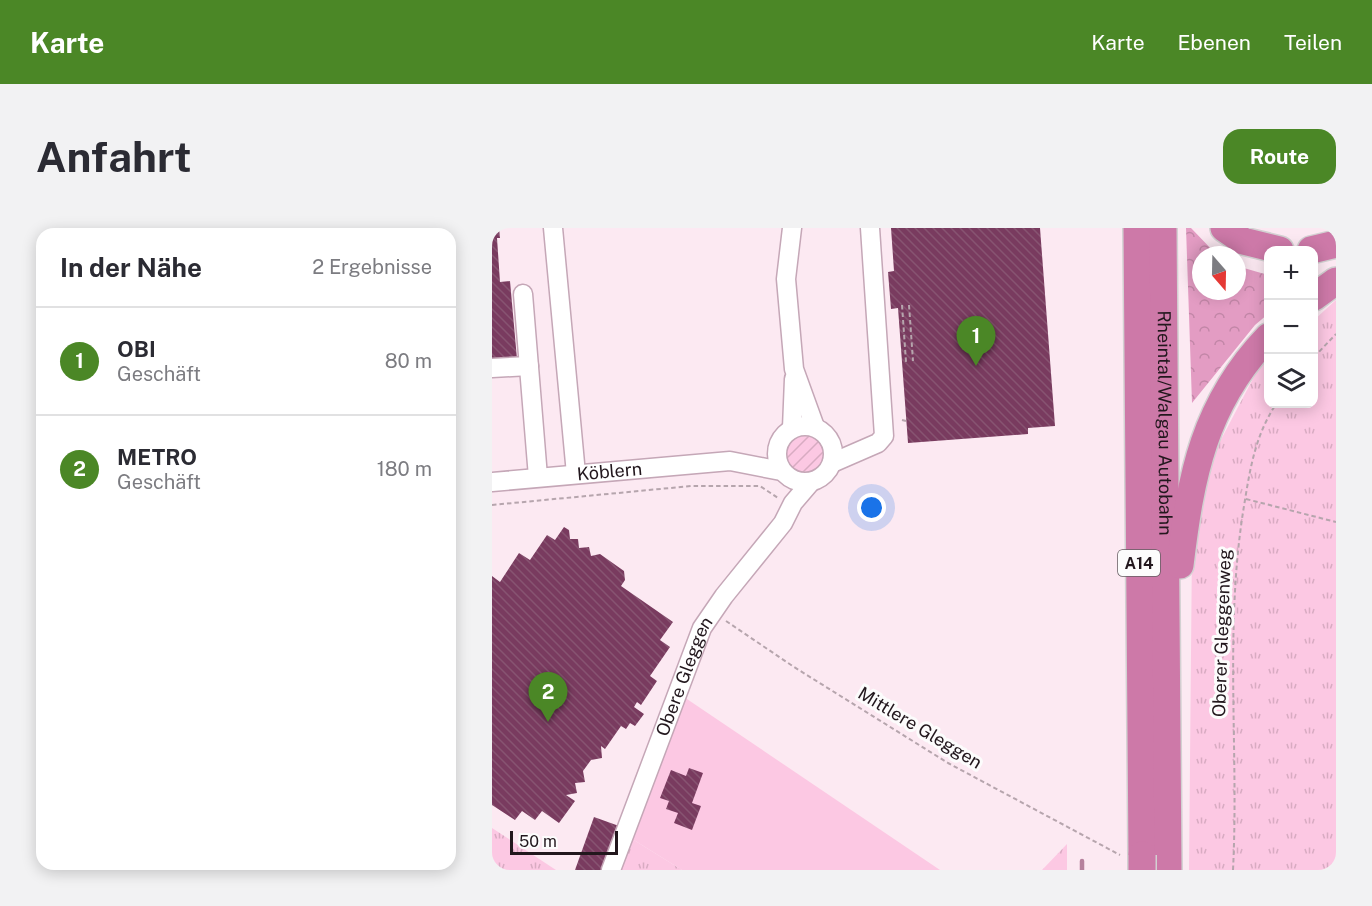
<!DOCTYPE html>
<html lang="de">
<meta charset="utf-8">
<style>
body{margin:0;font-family:"Public Sans",sans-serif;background:#f2f2f3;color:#2b2b33}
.controls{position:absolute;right:18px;top:18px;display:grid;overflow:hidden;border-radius:12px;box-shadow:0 3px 15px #0003}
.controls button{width:54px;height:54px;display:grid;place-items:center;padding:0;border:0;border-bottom:2px solid #e1e1e2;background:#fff;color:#2b2b33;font:30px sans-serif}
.compass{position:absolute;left:700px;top:18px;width:54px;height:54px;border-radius:50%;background:#fff;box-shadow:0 3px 15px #0003;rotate:160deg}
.scale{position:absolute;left:18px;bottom:15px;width:108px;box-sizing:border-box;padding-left:6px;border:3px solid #22171d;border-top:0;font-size:16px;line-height:21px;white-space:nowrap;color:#22171d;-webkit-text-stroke:4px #fcfcfc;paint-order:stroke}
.you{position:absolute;left:380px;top:280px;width:21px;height:21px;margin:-15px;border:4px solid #fff;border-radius:50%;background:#1a73e8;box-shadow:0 0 0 9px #1a73e833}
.badge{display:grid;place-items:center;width:39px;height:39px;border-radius:50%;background:#4b8726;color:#fff;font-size:20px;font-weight:700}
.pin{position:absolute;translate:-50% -50px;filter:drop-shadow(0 2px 3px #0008)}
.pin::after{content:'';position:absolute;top:32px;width:21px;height:18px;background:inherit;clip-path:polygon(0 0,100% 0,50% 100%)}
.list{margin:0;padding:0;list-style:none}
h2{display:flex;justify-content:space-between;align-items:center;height:78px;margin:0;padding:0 24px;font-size:26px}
h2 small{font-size:20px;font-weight:400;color:#7c7c81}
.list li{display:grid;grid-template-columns:39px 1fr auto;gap:18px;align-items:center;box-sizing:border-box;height:108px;padding:0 24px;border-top:2px solid #e1e1e2}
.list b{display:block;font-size:22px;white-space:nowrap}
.list p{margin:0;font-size:20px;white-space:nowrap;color:#7c7c81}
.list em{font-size:20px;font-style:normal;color:#7c7c81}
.icon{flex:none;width:33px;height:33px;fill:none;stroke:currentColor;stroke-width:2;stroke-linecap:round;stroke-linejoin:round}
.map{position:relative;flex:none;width:844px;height:642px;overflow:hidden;border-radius:18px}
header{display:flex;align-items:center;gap:36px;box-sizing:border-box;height:84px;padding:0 30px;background:#4b8726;color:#fff}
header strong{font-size:28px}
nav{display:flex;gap:33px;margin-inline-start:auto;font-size:21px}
.intro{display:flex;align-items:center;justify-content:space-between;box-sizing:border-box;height:144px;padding:0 36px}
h1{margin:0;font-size:42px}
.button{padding:15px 27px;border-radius:18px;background:#4b8726;color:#fff;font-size:21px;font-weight:700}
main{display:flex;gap:36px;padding:0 36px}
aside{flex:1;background:#fff;border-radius:18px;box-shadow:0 3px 15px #0003}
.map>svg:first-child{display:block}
.grass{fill:url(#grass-tufts)}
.forest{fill:url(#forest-crowns)}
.garden{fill:url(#garden-furrows)}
.pitch{fill:#fcc8e3}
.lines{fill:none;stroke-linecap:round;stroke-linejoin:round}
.stream{stroke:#b6819d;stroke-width:4.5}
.building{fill:url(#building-back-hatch)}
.minor-casing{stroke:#c5a7b7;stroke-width:21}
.highway-casing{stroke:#d3d1d2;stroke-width:30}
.path{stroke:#b6a5ad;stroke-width:2;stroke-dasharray:4.5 3;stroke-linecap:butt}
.minor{stroke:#fff;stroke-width:18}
.highway{stroke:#cd79a8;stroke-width:27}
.highway-bridge-casing{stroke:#d3d1d2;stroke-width:30;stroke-linecap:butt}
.highway-bridge{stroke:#cd79a8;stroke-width:27}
.labels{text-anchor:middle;stroke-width:6;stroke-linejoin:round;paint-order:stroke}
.shield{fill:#fcfcfc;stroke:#635c60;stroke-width:1.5}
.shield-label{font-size:16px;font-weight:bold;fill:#22171d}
.street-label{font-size:18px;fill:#22171d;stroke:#fcfcfc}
</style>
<header>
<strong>Karte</strong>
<nav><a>Karte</a><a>Ebenen</a><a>Teilen</a></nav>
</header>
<div class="intro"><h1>Anfahrt</h1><a class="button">Route</a></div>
<main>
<aside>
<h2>In der Nähe<small>2 Ergebnisse</small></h2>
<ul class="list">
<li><span class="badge">1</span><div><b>OBI</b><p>Geschäft</p></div><em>80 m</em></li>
<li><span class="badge">2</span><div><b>METRO</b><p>Geschäft</p></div><em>180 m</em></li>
</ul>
</aside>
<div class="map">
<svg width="844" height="642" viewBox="0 0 844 642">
<defs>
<pattern id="grass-tufts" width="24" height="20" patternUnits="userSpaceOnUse" patternTransform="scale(1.5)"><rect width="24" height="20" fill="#fcc8e3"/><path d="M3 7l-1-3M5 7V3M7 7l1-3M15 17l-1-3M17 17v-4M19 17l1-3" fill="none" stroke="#d8abc2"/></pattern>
<pattern id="forest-crowns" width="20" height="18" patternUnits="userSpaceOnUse" patternTransform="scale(1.5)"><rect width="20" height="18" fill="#e39cc3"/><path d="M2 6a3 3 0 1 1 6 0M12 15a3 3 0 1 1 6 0" fill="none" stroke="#c286a7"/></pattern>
<pattern id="garden-furrows" width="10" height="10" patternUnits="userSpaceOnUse" patternTransform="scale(1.5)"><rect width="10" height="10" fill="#fcc8e3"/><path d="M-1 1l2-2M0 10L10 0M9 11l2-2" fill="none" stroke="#d8abc2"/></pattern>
<pattern id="building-back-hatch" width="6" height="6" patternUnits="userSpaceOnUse" patternTransform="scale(1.5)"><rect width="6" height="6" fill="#793b5f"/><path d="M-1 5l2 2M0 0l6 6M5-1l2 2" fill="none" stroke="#875471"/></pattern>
</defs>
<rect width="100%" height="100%" fill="#fce9f2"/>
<!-- grass -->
<g class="grass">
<path d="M 844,72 L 844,642 L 697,642 L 700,317 L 723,223 L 766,141 L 776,131 L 776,176 L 822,176 L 822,92 Z"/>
<path d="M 0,600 L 64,642 L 0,642 Z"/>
<path d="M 129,604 L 190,642 L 117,642 Z"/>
<path d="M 575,616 L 575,642 L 550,642 Z"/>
</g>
<!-- forest -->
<path class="forest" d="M 694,0 L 699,0 L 725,27 L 709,27 L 709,63 L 745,63 L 745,38 L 776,47 L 776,86 L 763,97 L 700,175 Z"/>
<!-- garden -->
<circle class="garden" cx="312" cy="226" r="21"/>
<!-- pitch -->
<path class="pitch" d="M 189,467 L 448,642 L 190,642 L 129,604 Z"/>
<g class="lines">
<!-- stream -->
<path class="stream" d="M 590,633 L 590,642"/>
</g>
<!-- building -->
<g class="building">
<path d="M 0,0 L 7,0 L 8,10 L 5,10 L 8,54 L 18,53 L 25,131 L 0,134 Z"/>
<path d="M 399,0 L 548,0 L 563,198 L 536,200 L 536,206 L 416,215 L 406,80 L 399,81 L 396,44 L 402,43 Z"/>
<path d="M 72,299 L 77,302 L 78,311 L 86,311 L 87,320 L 97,319 L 99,328 L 108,326 L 132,343 L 133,352 L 129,358 L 181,394 L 168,412 L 178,419 L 158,448 L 165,453 L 149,477 L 145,474 L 142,479 L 152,486 L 143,498 L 138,495 L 134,501 L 129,498 L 113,521 L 109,518 L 110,530 L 99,532 L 91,543 L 93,554 L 83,555 L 85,565 L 74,567 L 83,573 L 67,595 L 50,583 L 43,592 L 30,583 L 23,592 L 0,577 L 0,348 L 8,354 L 27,325 L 38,332 L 55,307 L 63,312 Z"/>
<path d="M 197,540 L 211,545 L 200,575 L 209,578 L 200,602 L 182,595 L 186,585 L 174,581 L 177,573 L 168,570 L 179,542 L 194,548 Z"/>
<path d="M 102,589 L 127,598 L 112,642 L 83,642 Z"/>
</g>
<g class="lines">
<defs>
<g id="minor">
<path d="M 61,0 L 84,246"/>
<path d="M 300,0 L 294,51 L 302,141 L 323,199"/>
<path d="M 31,66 L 46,249"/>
<path d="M 0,140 L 37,138"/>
<circle cx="313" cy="226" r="28"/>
<path d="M 300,200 L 302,151"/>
<path d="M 340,235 L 386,215 L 392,208 L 378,0"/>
<path id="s1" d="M 0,254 L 238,233 L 289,243"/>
<path id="s2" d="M 119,642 L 210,400 L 232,368 L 291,295 L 301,275 L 319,254"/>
</g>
<g id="highway">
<path d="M 645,0 L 650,627"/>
<path id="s3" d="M 671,0 L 676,642"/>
<path d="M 732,0 L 751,13 L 788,22"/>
<path d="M 819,22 L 844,16"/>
<path d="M 822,69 L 844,53"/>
<path d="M 688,337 C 699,247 712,176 776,109"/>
</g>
</defs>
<!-- minor casing -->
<use href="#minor" class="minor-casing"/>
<!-- highway casing -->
<use href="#highway" class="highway-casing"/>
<!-- path -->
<g class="path">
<path d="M 410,77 L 414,134"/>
<path d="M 417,77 L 421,133"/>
<path d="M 822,129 L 844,106"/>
<path d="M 410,192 L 414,193"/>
<path d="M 754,271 L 844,294"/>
<path d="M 0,277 L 199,258 L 268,258 L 286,270"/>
<path d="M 234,393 L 302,439 L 456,535 L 628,627"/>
<path d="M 741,642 C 747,521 732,399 752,278 C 758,241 763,208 784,176"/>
</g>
<!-- minor -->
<use href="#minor" class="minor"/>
<!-- highway -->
<use href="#highway" class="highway"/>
<defs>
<path id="highway-bridge" d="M 650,642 L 650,627"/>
</defs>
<!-- highway-bridge casing -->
<use href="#highway-bridge" class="highway-bridge-casing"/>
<!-- highway-bridge -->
<use href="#highway-bridge" class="highway-bridge"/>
</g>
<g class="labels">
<!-- shield labels -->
<rect class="shield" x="626" y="322" width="42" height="26" rx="4.5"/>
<g class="shield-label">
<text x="647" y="341">A14</text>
</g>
<!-- street labels -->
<g class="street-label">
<text dy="6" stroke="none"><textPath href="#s3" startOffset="195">Rheintal/Walgau Autobahn</textPath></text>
<text dy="6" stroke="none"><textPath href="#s1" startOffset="118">Köblern</textPath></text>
<text transform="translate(730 405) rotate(-88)" y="6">Oberer Gleggenweg</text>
<text dy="6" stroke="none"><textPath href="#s2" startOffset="207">Obere Gleggen</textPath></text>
<text transform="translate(428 500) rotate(31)" y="6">Mittlere Gleggen</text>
</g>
</g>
</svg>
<div class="controls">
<button>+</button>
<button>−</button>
<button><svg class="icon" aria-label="layers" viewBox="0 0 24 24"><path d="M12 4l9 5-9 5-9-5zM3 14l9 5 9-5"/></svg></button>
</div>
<svg class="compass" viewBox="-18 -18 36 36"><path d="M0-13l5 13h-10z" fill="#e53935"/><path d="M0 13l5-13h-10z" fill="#7c7c81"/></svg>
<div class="scale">50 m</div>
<div class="you"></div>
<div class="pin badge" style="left:484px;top:138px">1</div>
<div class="pin badge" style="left:56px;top:494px">2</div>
</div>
</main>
